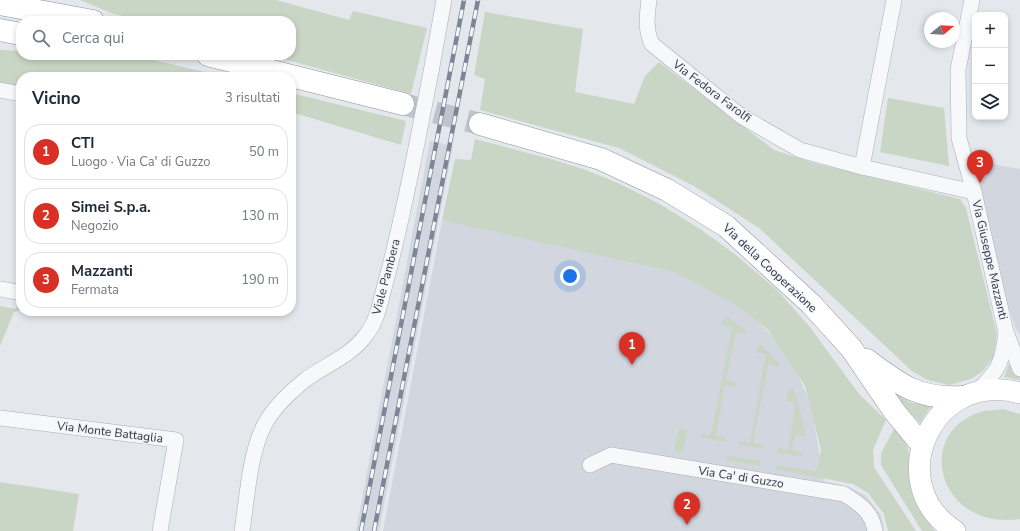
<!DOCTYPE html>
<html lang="it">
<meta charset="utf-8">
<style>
body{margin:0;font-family:"Nunito Sans",sans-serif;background:#f6f6f7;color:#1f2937}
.controls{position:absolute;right:12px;top:12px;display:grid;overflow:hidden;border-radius:8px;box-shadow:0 2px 6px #0003}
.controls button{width:36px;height:36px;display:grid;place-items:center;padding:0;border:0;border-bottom:1px solid #e0e1e3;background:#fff;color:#1f2937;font:20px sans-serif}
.compass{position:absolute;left:924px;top:12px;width:36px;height:36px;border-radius:50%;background:#fff;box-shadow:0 2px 6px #0003;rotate:72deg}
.you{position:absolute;left:570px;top:276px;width:14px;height:14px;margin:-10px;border:3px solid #fff;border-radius:50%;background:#1a73e8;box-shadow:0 0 0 6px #1a73e833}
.badge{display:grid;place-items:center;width:26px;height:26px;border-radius:50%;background:#d93025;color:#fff;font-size:13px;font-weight:700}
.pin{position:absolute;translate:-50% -33px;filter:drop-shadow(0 1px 2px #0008)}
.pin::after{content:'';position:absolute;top:21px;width:14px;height:12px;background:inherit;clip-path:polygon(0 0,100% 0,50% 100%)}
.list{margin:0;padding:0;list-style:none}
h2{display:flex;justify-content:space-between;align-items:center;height:52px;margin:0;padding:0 16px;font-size:17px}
h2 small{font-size:13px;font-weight:400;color:#747a83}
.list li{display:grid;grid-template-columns:26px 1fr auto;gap:12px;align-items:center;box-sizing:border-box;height:56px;margin:0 8px 8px;padding:0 8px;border:1px solid #e0e1e3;border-radius:16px}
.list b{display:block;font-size:15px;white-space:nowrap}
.list p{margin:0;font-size:13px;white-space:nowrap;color:#747a83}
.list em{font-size:13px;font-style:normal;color:#747a83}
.icon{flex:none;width:22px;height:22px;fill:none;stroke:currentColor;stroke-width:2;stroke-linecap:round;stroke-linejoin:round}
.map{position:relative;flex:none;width:1020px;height:531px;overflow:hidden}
.search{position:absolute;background:#fff;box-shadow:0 2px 6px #0003;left:16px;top:16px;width:280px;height:44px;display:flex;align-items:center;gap:10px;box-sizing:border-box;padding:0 14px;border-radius:16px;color:#747a83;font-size:15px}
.panel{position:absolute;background:#fff;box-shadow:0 2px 6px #0003;left:16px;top:72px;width:280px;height:244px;border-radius:16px}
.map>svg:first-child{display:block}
.built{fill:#d2d6de}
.green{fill:#c9d6c5}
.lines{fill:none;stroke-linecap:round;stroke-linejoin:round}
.highway-tunnel{stroke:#bfc3cb;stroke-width:22;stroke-dasharray:22 11;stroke-linecap:butt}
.street-casing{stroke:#a9aeb7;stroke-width:16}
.secondary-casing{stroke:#a9aeb7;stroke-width:22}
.highway-casing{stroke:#8b94a3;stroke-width:23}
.street{stroke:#f7f8fa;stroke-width:15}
.secondary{stroke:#fff;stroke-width:21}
.highway{stroke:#fff;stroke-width:22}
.rail-casing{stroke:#7d8696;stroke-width:4.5}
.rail{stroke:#f4f6f9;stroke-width:3;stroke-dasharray:9;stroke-linecap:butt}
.street-bridge-casing{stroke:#a9aeb7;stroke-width:16;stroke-linecap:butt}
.street-bridge{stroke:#f7f8fa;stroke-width:15}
.labels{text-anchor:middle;stroke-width:3;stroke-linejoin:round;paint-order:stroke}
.street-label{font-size:12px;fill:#2b3445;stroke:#f4f6f9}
</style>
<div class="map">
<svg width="1020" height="531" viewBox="0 0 1020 531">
<rect width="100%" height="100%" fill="#e4e7ec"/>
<!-- built -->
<g class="built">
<path d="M 430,141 L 453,146 L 379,531 L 356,531 Z"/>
<path d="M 966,159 L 1020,169 L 1020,335 L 1015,327 L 985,230 Z"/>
<path d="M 442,220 L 675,260 L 750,313 L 789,354 L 811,405 L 824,481 L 848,487 L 865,495 L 881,515 L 884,531 L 383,531 Z"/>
</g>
<!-- green -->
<g class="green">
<path d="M 80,0 L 276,0 L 349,20 L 353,11 L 427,28 L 411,94 L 269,55 L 291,55 L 291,21 L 142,21 L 111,13 Z"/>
<path d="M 485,12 L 583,29 L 575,92 L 634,104 L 645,76 L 659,62 L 774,150 L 814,163 L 960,199 L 966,208 L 997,334 L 994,357 L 983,371 L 971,379 L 949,385 L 928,380 L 913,372 L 759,228 L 694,186 L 619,148 L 480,110 L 485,79 L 474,75 Z"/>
<path d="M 0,50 L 21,51 L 21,55 L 132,55 L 226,77 L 178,77 L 170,75 L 169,77 L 21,77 L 21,87 L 0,84 Z"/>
<path d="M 291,93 L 406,121 L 401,145 L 291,112 Z"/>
<path d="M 888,98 L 944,108 L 949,166 L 880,152 Z"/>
<path d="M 475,139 L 554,160 L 586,170 L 620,184 L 658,203 L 700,229 L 736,255 L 778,291 L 809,326 L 859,394 L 886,420 L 873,450 L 874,467 L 916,531 L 888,531 L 884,514 L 868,493 L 853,484 L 774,469 L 779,465 L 816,472 L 821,450 L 805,386 L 768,330 L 737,305 L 674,272 L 442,220 L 455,159 L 471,160 Z"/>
<path d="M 21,297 L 21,310 L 14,312 L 0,346 L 0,306 L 16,309 L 19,298 Z"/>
<path d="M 728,317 L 745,330 L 746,335 L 736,333 L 726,379 L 737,382 L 736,387 L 725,385 L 716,436 L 726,438 L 724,442 L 700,437 L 701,433 L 711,435 L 732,327 L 722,325 L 723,319 Z"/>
<path d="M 762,345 L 779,364 L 779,367 L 768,365 L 753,443 L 764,445 L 763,449 L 738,445 L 739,441 L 750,443 L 766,354 L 756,353 L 758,346 Z"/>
<path d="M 1011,358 L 1020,378 L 1020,380 L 1004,377 Z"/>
<path d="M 884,385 L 909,402 L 930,407 L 920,423 Z"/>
<path d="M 793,388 L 802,418 L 805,436 L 795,434 L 792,450 L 803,453 L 802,457 L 777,452 L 778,448 L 788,450 L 796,403 L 787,401 L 788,390 Z"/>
<path d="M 1003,409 L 1020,414 L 1020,519 C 937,531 912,430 984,411 C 990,410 997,410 1003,409 Z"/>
<path d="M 679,428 L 688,430 L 683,452 L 674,450 Z"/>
<path d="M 894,429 C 917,451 906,461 912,487 C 916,504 924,518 935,531 L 922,531 L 881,465 L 881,453 Z"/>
<path d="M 727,455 L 759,461 L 762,466 L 726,460 Z"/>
<path d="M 0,482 L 79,494 L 73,531 L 0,531 Z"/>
</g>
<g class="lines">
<!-- highway-tunnel -->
<path class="highway-tunnel" d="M 403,104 L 480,124"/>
<defs>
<g id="street">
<path d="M 649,0 C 647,16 645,29 652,44 L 741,116 L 800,150 L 862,167 L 974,192"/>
<path d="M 972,0 L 958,70 L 959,138 L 974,192 L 1006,332 L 1020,369"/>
<path d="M 431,72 L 444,0"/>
<path d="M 0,90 L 21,94"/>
<path d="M 862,167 L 894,0"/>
<path d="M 0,289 L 17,292 L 21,291"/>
<path d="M 977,391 C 999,370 1002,364 1006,333"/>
<path d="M 0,418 L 176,440 L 160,531"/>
<path d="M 590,465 L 611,455 L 844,494 C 860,504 872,512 875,531"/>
<path d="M 242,531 C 247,499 249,459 262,430 C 270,410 289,393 305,380 C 325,365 351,356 366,335 C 378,320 381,299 386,281 C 398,237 407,192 416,148"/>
</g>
<path id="secondary" d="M 955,531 C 880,483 934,368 1020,393"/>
<g id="highway">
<path d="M 0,4 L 93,21"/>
<path d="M 0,30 L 21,34"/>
<path d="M 208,55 L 403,104"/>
<path d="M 480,124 L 601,159 L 667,190 L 726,226 L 811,304 L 851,348 L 894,411 L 922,445"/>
<path d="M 867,360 C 899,384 919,400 962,397"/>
</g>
</defs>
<!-- street casing -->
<use href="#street" class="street-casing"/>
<!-- secondary casing -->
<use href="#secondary" class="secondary-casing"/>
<!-- highway casing -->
<use href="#highway" class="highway-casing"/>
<!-- street -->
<use href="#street" class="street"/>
<!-- secondary -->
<use href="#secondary" class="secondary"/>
<!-- highway -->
<use href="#highway" class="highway"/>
<defs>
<g id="rail">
<path d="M 361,531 L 464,0"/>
<path d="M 374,531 L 478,0"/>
</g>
</defs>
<!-- rail casing -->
<use href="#rail" class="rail-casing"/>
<!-- rail -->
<use href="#rail" class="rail"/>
<defs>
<path id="street-bridge" d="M 416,148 L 431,72"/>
</defs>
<!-- street-bridge casing -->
<use href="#street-bridge" class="street-bridge-casing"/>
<!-- street-bridge -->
<use href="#street-bridge" class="street-bridge"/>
</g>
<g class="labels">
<!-- street labels -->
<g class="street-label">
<text transform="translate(712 91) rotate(37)" y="4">Via Fedora Farolfi</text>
<text transform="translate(990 260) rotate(77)" y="4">Via Giuseppe Mazzanti</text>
<text transform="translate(770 268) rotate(43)" y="4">Via della Cooperazione</text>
<text transform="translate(386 277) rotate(-75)" y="4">Viale Pambera</text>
<text transform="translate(110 432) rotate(7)" y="4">Via Monte Battaglia</text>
<text transform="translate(741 477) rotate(9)" y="4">Via Ca' di Guzzo</text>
</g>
</g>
</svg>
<div class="controls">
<button>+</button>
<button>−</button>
<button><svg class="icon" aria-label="layers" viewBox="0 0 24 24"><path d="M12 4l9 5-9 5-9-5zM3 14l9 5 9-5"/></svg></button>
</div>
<svg class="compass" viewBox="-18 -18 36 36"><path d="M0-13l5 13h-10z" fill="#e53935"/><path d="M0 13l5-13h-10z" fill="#747a83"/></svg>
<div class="you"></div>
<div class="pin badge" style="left:632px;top:365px">1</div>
<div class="pin badge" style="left:687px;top:525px">2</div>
<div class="pin badge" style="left:980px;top:183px">3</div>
<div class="search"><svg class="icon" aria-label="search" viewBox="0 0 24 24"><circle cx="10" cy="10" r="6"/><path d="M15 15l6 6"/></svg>Cerca qui</div>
<section class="panel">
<h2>Vicino<small>3 risultati</small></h2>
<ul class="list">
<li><span class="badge">1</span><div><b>CTI</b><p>Luogo · Via Ca' di Guzzo</p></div><em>50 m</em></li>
<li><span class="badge">2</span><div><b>Simei S.p.a.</b><p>Negozio</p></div><em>130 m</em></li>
<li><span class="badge">3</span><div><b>Mazzanti</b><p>Fermata</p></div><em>190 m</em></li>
</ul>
</section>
</div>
